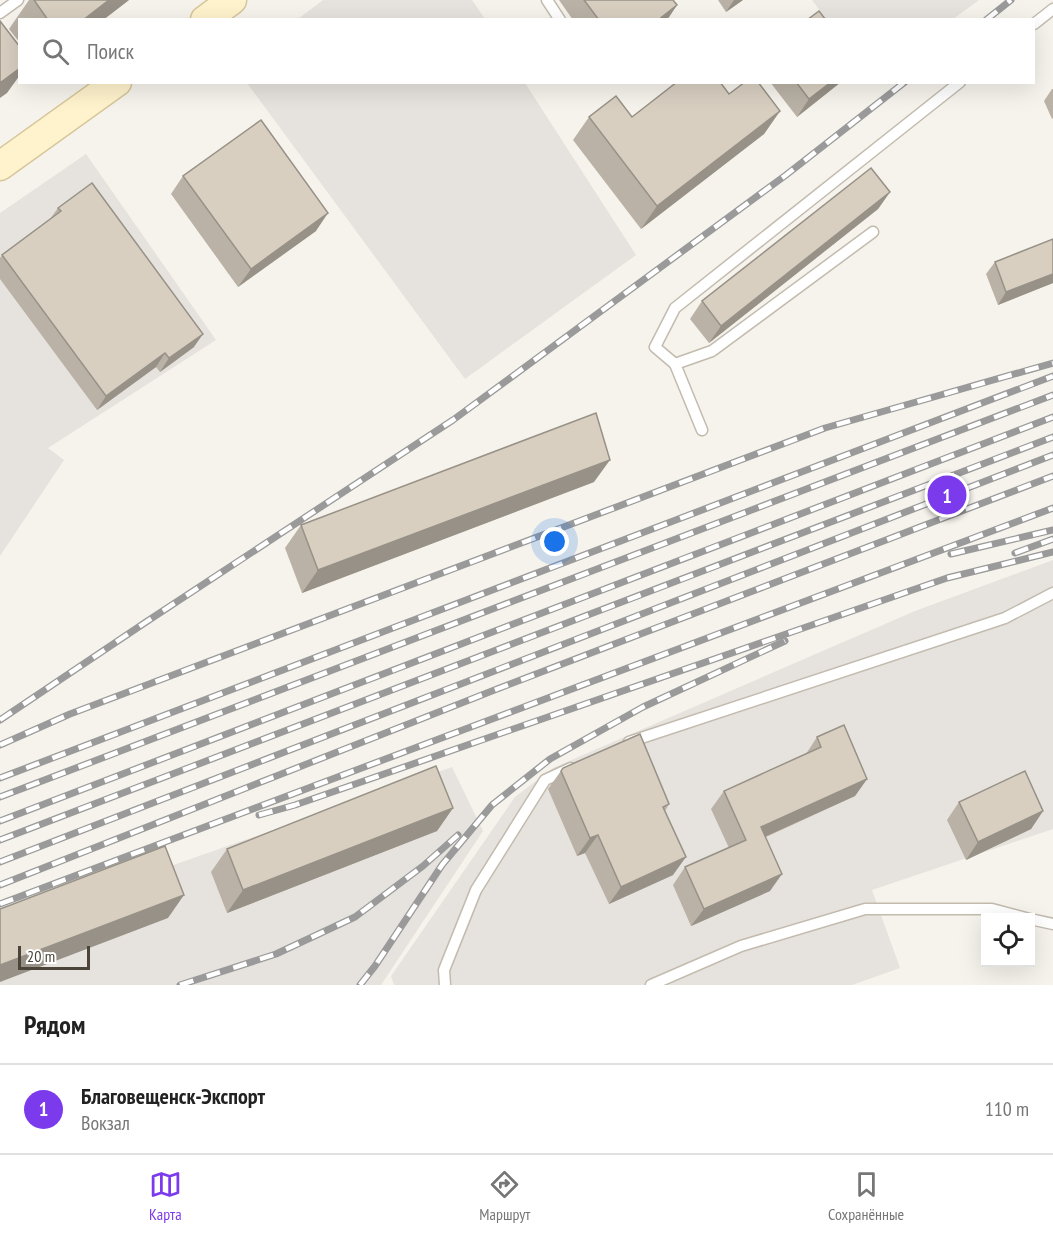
<!DOCTYPE html>
<html lang="ru">
<meta charset="utf-8">
<style>
body{margin:0;font-family:"PT Sans Narrow",sans-serif;background:#f6f6f6;color:#222}
.controls{position:absolute;right:18px;bottom:18px;display:grid;overflow:hidden;border-radius:0px;box-shadow:0 6px 24px #0002}
.controls button{width:54px;height:54px;display:grid;place-items:center;padding:0;border:0;border-bottom:2px solid #e0e0e0;background:#fff;color:#222;font:30px sans-serif}
.scale{position:absolute;left:18px;bottom:15px;width:72px;box-sizing:border-box;padding-left:6px;border:3px solid #4b4439;border-top:0;font-size:16px;line-height:21px;white-space:nowrap;color:#4b4439;-webkit-text-stroke:4px #fff;paint-order:stroke}
.you{position:absolute;left:555px;top:542px;width:21px;height:21px;margin:-15px;border:4px solid #fff;border-radius:50%;background:#1a73e8;box-shadow:0 0 0 9px #1a73e833}
.badge{display:grid;place-items:center;width:39px;height:39px;border-radius:50%;background:#7c3aed;color:#fff;font-size:20px;font-weight:700}
.pin{position:absolute;translate:-50% -50%;border:3px solid #fff;box-shadow:0 2px 6px #0006}
.list{margin:0;padding:0;list-style:none}
h2{display:flex;justify-content:space-between;align-items:center;height:78px;margin:0;padding:0 24px;font-size:26px}
h2 small{font-size:20px;font-weight:400;color:#767676}
.list li{display:grid;grid-template-columns:39px 1fr auto;gap:18px;align-items:center;box-sizing:border-box;height:90px;padding:0 24px;border-top:2px solid #e0e0e0}
.list b{display:block;font-size:22px;white-space:nowrap}
.list p{margin:0;font-size:20px;white-space:nowrap;color:#767676}
.list em{font-size:20px;font-style:normal;color:#767676}
.icon{flex:none;width:33px;height:33px;fill:none;stroke:currentColor;stroke-width:2;stroke-linecap:round;stroke-linejoin:round}
.map{position:relative;flex:none;width:1053px;height:985px;overflow:hidden}
.search{position:absolute;background:#fff;box-shadow:0 6px 24px #0002;left:18px;right:18px;top:18px;height:66px;display:flex;align-items:center;gap:15px;box-sizing:border-box;padding:0 21px;border-radius:0px;color:#767676;font-size:22px}
.sheet{height:168px;background:#fff}
nav{display:flex;justify-content:space-around;align-items:center;box-sizing:border-box;height:84px;border-top:2px solid #e0e0e0;background:#fff;font-size:16px;color:#767676}
nav a{display:grid;justify-items:center;gap:3px}
nav .on{color:#7c3aed}
.map>svg:first-child{display:block}
.industrial{fill:#e6e2dd}
.lines{fill:none;stroke-linecap:round;stroke-linejoin:round}
.lane-casing{stroke:#c2bbae;stroke-width:13}
.secondary-casing{stroke:#d6c79b;stroke-width:31}
.lane{stroke:#fff;stroke-width:10}
.secondary{stroke:#fff3cd;stroke-width:28}
.rail-casing{stroke:#9a9a9a;stroke-width:7}
.rail{stroke:#fff;stroke-width:4.5;stroke-dasharray:14;stroke-linecap:butt}
.wall{fill:#bab2a6}
.shaded-wall{fill:#979187}
.building{fill:#d8cfc1;stroke:#979187;stroke-width:1.5}
</style>
<div class="map">
<svg width="1053" height="985" viewBox="0 0 1053 985">
<rect width="100%" height="100%" fill="#f6f3ec"/>
<!-- industrial -->
<g class="industrial">
<path d="M 323,0 L 472,0 L 485,19 L 298,19 Z"/>
<path d="M 812,0 L 979,0 L 953,19 L 827,20 Z"/>
<path d="M 247,83 L 525,83 L 636,255 L 465,379 Z"/>
<path d="M 86,154 L 216,340 L 48,448 L 64,460 L 0,556 L 0,213 Z"/>
<path d="M 1053,560 L 1053,829 L 872,890 L 900,968 L 852,985 L 394,985 L 391,976 L 515,797 L 553,768 L 915,611 Z"/>
<path d="M 452,767 L 483,831 L 381,985 L 0,985 L 0,926 Z"/>
</g>
<g class="lines">
<defs>
<g id="lane">
<path d="M 547,0 L 560,20"/>
<path d="M 0,13 L 18,0"/>
<path d="M 1034,24 L 1053,9"/>
<path d="M 675,364 L 712,351 L 873,232"/>
<path d="M 702,430 L 675,364 L 655,347 L 675,308 L 960,82"/>
<path d="M 629,742 L 1005,618 L 1053,593"/>
<path d="M 1030,919 L 1053,924"/>
<path d="M 445,985 L 444,970 L 476,890 L 545,780 L 571,768"/>
<path d="M 651,985 L 741,946 L 865,909 L 992,909 L 1026,918"/>
</g>
<g id="secondary">
<path d="M 205,20 L 232,0"/>
<path d="M 0,166 L 117,82"/>
</g>
</defs>
<!-- lane casing -->
<use href="#lane" class="lane-casing"/>
<!-- secondary casing -->
<use href="#secondary" class="secondary-casing"/>
<!-- lane -->
<use href="#lane" class="lane"/>
<!-- secondary -->
<use href="#secondary" class="secondary"/>
<defs>
<g id="rail">
<path d="M 986,20 L 1011,0"/>
<path d="M 1015,553 L 1053,539"/>
<path d="M 951,554 L 1053,530"/>
<path d="M 0,720 L 146,622 L 453,420 L 786,175 L 905,82"/>
<path d="M 0,745 L 70,714 L 825,428 L 1053,363"/>
<path d="M 0,778 L 1053,376"/>
<path d="M 0,797 L 1053,395"/>
<path d="M 259,815 L 295,805 L 947,578 L 1053,552"/>
<path d="M 0,821 L 1053,417"/>
<path d="M 0,840 L 1053,437"/>
<path d="M 0,862 L 1053,455"/>
<path d="M 0,885 L 497,689 L 1053,476"/>
<path d="M 0,904 L 1053,508"/>
<path d="M 180,985 L 276,954 L 355,917 L 423,866 L 458,835"/>
<path d="M 360,985 L 375,966 L 442,865 L 492,805 L 550,759 L 643,707 L 785,641"/>
</g>
</defs>
<!-- rail casing -->
<use href="#rail" class="rail-casing"/>
<!-- rail -->
<use href="#rail" class="rail"/>
</g>
<!-- wall -->
<g class="wall">
<path d="M 29,0 L 129,0 L 103,20 L 20,20 L 20,43 L 9,29 Z"/>
<path d="M 559,0 L 673,0 L 677,5 L 667,20 L 573,20 Z"/>
<path d="M 718,0 L 743,0 L 726,12 Z"/>
<path d="M 770,82 L 841,82 L 797,117 Z"/>
<path d="M 1052,89 L 1053,89 L 1053,118 L 1052,119 L 1044,101 Z"/>
<path d="M 729,94 L 780,111 L 764,134 L 641,229 L 573,140 L 589,117 L 632,117 Z"/>
<path d="M 183,176 L 316,231 L 238,287 L 171,194 Z"/>
<path d="M 890,192 L 878,209 L 709,343 L 690,319 L 702,301 Z"/>
<path d="M 58,208 L 194,347 L 160,372 L 156,367 L 97,410 L 0,279 L 0,258 L 2,255 L 50,219 Z"/>
<path d="M 1053,239 L 1053,283 L 998,305 L 986,274 L 995,262 Z"/>
<path d="M 594,482 L 302,593 L 285,548 L 301,525 Z"/>
<path d="M 817,737 L 867,779 L 855,796 L 766,837 L 770,891 L 691,926 L 673,885 L 685,867 L 729,848 L 711,809 L 724,791 L 806,754 Z"/>
<path d="M 563,768 L 669,804 L 665,811 L 673,875 L 609,904 L 585,853 L 577,856 L 548,789 Z"/>
<path d="M 959,802 L 1043,811 L 1031,829 L 966,860 L 947,820 Z"/>
<path d="M 453,808 L 437,831 L 227,913 L 211,872 L 227,849 Z"/>
</g>
<!-- shaded-wall -->
<g class="shaded-wall">
<path d="M 109,0 L 129,0 L 103,20 L 83,20 Z"/>
<path d="M 734,0 L 743,0 L 726,12 Z"/>
<path d="M 677,5 L 667,20 L 658,20 Z"/>
<path d="M 20,68 L 20,75 L 7,93 L 0,98 L 0,83 Z"/>
<path d="M 831,82 L 841,82 L 797,117 L 809,99 Z"/>
<path d="M 780,111 L 764,134 L 641,229 L 657,206 Z"/>
<path d="M 890,192 L 878,209 L 709,343 L 721,326 Z"/>
<path d="M 328,213 L 316,231 L 238,287 L 251,269 Z"/>
<path d="M 1053,274 L 1053,283 L 998,305 L 1006,292 Z"/>
<path d="M 203,334 L 194,347 L 160,372 L 169,358 Z"/>
<path d="M 165,353 L 156,367 L 97,410 L 106,396 Z"/>
<path d="M 610,460 L 594,482 L 302,593 L 318,570 Z"/>
<path d="M 867,779 L 855,796 L 749,844 L 761,827 Z"/>
<path d="M 453,808 L 437,831 L 227,913 L 243,890 Z"/>
<path d="M 1043,811 L 1031,829 L 966,860 L 978,842 Z"/>
<path d="M 598,835 L 585,853 L 577,856 L 590,838 Z"/>
<path d="M 686,857 L 673,875 L 609,904 L 621,887 Z"/>
<path d="M 782,874 L 770,891 L 691,926 L 704,909 Z"/>
<path d="M 184,895 L 168,918 L 0,982 L 0,965 Z"/>
</g>
<!-- building -->
<g class="building">
<path d="M 34,0 L 109,0 L 83,20 L 48,20 Z"/>
<path d="M 584,0 L 673,0 L 677,5 L 658,20 L 599,20 Z"/>
<path d="M 819,11 L 826,20 L 807,20 Z"/>
<path d="M 0,21 L 20,47 L 20,68 L 0,83 Z"/>
<path d="M 677,82 L 720,82 L 729,94 L 745,82 L 758,82 L 780,111 L 657,206 L 589,117 L 616,96 L 632,117 Z"/>
<path d="M 796,82 L 831,82 L 809,99 Z"/>
<path d="M 261,120 L 328,213 L 251,269 L 183,176 Z"/>
<path d="M 871,168 L 890,192 L 721,326 L 702,301 Z"/>
<path d="M 92,183 L 203,334 L 169,358 L 165,353 L 106,396 L 2,255 L 61,211 L 58,208 Z"/>
<path d="M 1053,239 L 1053,274 L 1006,292 L 995,262 Z"/>
<path d="M 596,413 L 610,460 L 318,570 L 301,525 Z"/>
<path d="M 844,725 L 867,779 L 761,827 L 782,874 L 704,909 L 685,867 L 746,840 L 724,791 L 821,747 L 817,737 Z"/>
<path d="M 640,734 L 669,804 L 663,807 L 686,857 L 621,887 L 598,835 L 590,838 L 561,771 L 563,768 Z"/>
<path d="M 436,766 L 453,808 L 243,890 L 227,849 Z"/>
<path d="M 1025,771 L 1043,811 L 978,842 L 959,802 Z"/>
<path d="M 165,846 L 184,895 L 0,965 L 0,909 Z"/>
</g>
</svg>
<div class="controls">
<button><svg class="icon" aria-label="locate" viewBox="0 0 24 24"><circle cx="12" cy="12" r="6"/><path d="M12 2v4M12 18v4M2 12h4M18 12h4"/></svg></button>
</div>
<div class="scale">20 m</div>
<div class="you"></div>
<div class="pin badge" style="left:947px;top:495px">1</div>
<div class="search"><svg class="icon" aria-label="search" viewBox="0 0 24 24"><circle cx="10" cy="10" r="6"/><path d="M15 15l6 6"/></svg>Поиск</div>
</div>
<section class="sheet">
<h2>Рядом<small></small></h2>
<ul class="list">
<li><span class="badge">1</span><div><b>Благовещенск-Экспорт</b><p>Вокзал</p></div><em>110 m</em></li>
</ul>
</section>
<nav>
<a class="on"><svg class="icon" aria-label="map" viewBox="0 0 24 24"><path d="M3 6l6-2 6 2 6-2v14l-6 2-6-2-6 2zM9 4v14M15 6v14"/></svg>Карта</a>
<a><svg class="icon" aria-label="directions" viewBox="0 0 24 24"><path d="M12 3l9 9-9 9-9-9zM9 14v-3h6M13 9l2 2-2 2"/></svg>Маршрут</a>
<a><svg class="icon" aria-label="saved" viewBox="0 0 24 24"><path d="M7 4h10v16l-5-4-5 4z"/></svg>Сохранённые</a>
</nav>
